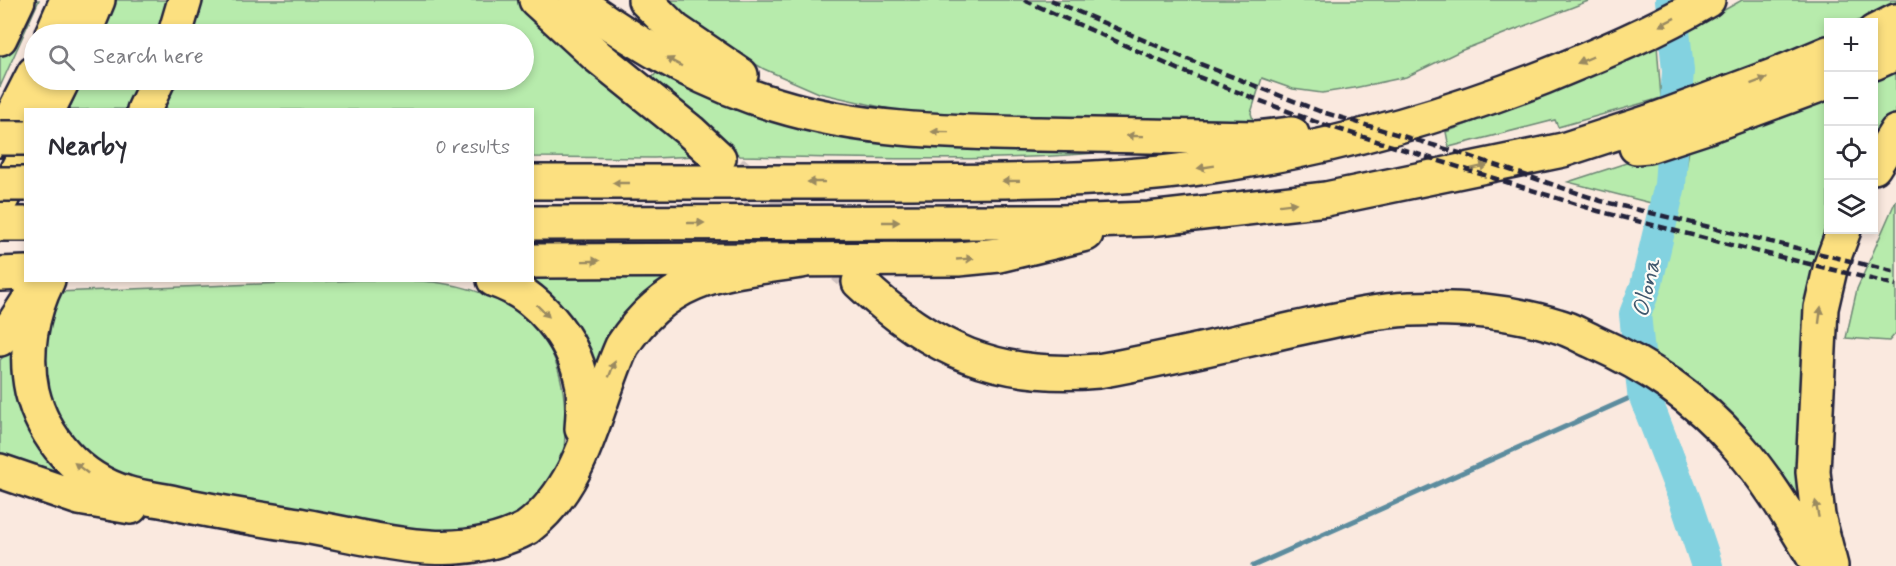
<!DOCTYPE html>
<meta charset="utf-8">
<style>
body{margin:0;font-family:Mynerve,sans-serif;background:#f7f7f7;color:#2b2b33}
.controls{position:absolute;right:18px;top:18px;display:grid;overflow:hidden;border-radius:0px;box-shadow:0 3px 9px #0003}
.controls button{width:54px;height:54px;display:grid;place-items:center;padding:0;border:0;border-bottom:2px solid #e1e1e2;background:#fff;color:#2b2b33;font:30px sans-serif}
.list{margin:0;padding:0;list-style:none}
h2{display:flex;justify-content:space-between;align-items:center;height:78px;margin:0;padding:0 24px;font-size:26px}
h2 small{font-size:20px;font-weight:400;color:#7c7c81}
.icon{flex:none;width:33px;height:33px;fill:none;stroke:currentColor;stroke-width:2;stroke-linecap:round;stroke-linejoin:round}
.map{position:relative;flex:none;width:1896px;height:566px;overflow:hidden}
.search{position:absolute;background:#fff;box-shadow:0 3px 9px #0003;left:24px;top:24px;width:510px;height:66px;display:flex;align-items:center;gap:15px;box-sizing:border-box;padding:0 21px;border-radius:33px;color:#7c7c81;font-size:22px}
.panel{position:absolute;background:#fff;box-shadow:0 3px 9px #0003;left:24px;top:108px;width:510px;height:174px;border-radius:0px}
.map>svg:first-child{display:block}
.green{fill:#b7ebac;stroke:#6c8674;stroke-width:1.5}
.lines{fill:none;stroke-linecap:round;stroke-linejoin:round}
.stream{stroke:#5c8c9e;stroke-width:5}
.river{stroke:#83d2e0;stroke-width:32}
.major-tunnel{stroke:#cfc1be;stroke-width:33;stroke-dasharray:33 16;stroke-linecap:butt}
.major-casing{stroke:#22223b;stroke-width:38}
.highway-casing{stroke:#22223b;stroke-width:38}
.major{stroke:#fce080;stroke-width:33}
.highway{stroke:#fce080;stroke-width:33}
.rail{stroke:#22223b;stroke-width:4.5;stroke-dasharray:9 4.5;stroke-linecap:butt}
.highway-bridge-casing{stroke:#22223b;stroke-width:38;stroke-linecap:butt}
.highway-bridge{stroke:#fce080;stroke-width:33}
.oneway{fill:#9a8a61}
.labels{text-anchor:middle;stroke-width:4.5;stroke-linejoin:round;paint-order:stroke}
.water-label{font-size:24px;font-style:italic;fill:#3f576d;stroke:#fdfcf7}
</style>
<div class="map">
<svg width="1896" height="566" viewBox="0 0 1896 566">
<rect width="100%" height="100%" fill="#fae9df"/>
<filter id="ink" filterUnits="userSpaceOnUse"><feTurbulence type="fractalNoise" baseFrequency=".0167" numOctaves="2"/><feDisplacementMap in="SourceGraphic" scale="12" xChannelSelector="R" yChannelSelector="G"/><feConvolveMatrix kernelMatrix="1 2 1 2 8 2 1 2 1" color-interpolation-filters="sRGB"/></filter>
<g filter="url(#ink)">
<!-- green -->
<g class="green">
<path d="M 26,0 L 39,0 L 0,87 L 0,47 Z"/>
<path d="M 116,0 L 170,0 L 160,34 L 101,34 Z"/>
<path d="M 198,0 L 521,0 L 695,156 L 654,158 L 533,157 L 532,110 L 162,110 L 175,80 L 524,80 L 524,34 L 188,34 Z"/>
<path d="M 666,0 L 1591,0 L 1460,51 L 1406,77 L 1354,88 L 1322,93 L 1293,89 L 1262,78 L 1251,113 L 1256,130 L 894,110 L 819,93 L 764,69 L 698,31 Z"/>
<path d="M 1742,0 L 1896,0 L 1896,2 L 1856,22 L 1828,22 L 1828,35 L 1765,62 L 1688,90 L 1687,31 Z"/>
<path d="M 1657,45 L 1661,98 L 1558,127 L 1555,120 L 1449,147 L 1446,132 L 1573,84 Z"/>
<path d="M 1896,68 L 1896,119 L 1874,149 L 1874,79 Z"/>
<path d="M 659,70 L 702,93 L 1138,149 C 1006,164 872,158 740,156 L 652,78 Z"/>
<path d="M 82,80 L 145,80 L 130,109 L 69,110 Z"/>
<path d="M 1828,100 L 1828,230 L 1805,515 C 1786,485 1769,453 1745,427 C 1716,396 1682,371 1648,348 L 1648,325 L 1683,186 L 1689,150 Z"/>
<path d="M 1660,152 L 1655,204 L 1568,182 Z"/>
<path d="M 1896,200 L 1896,333 L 1889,341 L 1846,338 L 1857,289 Z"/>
<path d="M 533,274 L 678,274 C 667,280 656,286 646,294 C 614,317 603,352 590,387 L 516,281 L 532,280 Z"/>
<path d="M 361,280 C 410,280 459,278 503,303 C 551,329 566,373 565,425 C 565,438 565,453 560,465 C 554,481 533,504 520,514 C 513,520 467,537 457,540 C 446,543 400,530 386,528 C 299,511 213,495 126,479 L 106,469 L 73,443 L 51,409 L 42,361 L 56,292 Z"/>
<path d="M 13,347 L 85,485 L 0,460 L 0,360 Z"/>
</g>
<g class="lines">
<!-- stream -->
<path class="stream" d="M 1253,566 L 1643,392"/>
<!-- river -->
<path class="river" d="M 1671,0 L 1678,71 L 1670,185 L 1646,286 L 1635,314 L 1643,392 L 1686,503 L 1707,566"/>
<!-- major-tunnel -->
<path class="major-tunnel" d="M 733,170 L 849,273"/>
<defs>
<g id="major">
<path d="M 536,0 L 597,56 L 690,131 L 719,158"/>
<path d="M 859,282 C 930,350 999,380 1098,371 C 1164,359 1229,344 1294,329 C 1332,321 1371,311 1410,309 C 1459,307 1511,311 1558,326 C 1570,329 1581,336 1592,341 C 1650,367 1695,397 1738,446 C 1770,482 1794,525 1819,566"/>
</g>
<g id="highway">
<path d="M 576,0 C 636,44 705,84 777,105 C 862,131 950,132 1038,134 C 1111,135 1184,136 1257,138 L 1292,134"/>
<path d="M 645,0 L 675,30 L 741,75"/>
<path d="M 1874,32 L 1896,21"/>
<path d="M 52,34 L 67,0"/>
<path d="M 84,34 L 98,0"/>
<path d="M 175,34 L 185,0"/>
<path d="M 0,38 L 18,0"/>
<path d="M 1874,63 L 1896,53"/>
<path d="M 48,110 L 63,80"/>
<path d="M 144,110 L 158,80"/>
<path d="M 0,140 L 34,73"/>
<path d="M 1636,147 L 1648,146 L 1703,128 L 1828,82"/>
<path d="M 1874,167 L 1896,132"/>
<path d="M 532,182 C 654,183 775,183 896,182 C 995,181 1095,182 1193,169 C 1312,153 1431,121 1544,77 C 1600,54 1656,31 1708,0"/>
<path d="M 0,202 L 26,153"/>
<path d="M 532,223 L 1061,222 L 1149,219 L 1326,199 L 1563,150 L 1649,122 L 1773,76 L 1828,53"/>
<path d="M 0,224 L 26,224"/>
<path d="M 532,261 L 958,259 L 999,255 L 1086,234"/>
<path d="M 0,274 L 26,273"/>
<path d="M 48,280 C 31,314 24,354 32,391 C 43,438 79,479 126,493 C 141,498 159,499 175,503 C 218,513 261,519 304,526 C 379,539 456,566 527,528 C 585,484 594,409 622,346 C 669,274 724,272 802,261"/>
<path d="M 494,280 C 537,294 573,337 582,382 C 585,397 583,413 582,429"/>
<path d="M 0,339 L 14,323 L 34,292"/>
<path d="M 0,471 L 79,498 L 131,507"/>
<path d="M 1831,566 L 1818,516 L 1813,472 L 1821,308 L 1831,265 L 1844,230"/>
</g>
</defs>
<!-- major casing -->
<use href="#major" class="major-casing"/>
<!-- highway casing -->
<use href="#highway" class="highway-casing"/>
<!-- major -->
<use href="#major" class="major"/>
<!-- highway -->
<use href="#highway" class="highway"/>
<!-- rail -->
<g class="rail">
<path d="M 1024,0 L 1180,70 L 1316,122 L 1598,211 L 1735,246 L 1896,285"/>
<path d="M 1051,0 L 1185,58 L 1319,111 L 1466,155 L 1601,201 L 1896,272"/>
</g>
<defs>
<g id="highway-bridge">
<path d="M 0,138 L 26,138"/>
<path d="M 0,184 L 26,184"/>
</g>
</defs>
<!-- highway-bridge casing -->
<use href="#highway-bridge" class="highway-bridge-casing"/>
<!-- highway-bridge -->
<use href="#highway-bridge" class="highway-bridge"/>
</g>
<!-- one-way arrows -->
<defs><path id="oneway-solid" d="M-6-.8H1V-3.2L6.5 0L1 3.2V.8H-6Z" transform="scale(1.5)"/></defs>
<g class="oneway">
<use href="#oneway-solid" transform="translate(1667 22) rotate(153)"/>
<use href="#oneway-solid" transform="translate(1585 60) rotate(157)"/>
<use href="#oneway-solid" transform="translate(674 62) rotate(-152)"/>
<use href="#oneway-solid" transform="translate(1759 81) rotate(-20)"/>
<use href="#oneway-solid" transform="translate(940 132) rotate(-179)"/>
<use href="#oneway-solid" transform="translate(1135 136) rotate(-179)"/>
<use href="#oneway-solid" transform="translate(1206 167) rotate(171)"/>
<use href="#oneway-solid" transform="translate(1479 167) rotate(-12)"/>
<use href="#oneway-solid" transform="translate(1011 181) rotate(179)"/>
<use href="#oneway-solid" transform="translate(816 182) rotate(180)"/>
<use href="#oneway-solid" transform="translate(621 183) rotate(-180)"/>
<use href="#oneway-solid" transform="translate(1288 204) rotate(-7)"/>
<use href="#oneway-solid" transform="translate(891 222)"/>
<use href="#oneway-solid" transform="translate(696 223)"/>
<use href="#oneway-solid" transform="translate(965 259) rotate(-3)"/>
<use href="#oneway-solid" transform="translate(591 261) rotate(-1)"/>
<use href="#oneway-solid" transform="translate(543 311) rotate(44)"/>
<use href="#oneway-solid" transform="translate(1820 315) rotate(-83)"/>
<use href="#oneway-solid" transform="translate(612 369) rotate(-69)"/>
<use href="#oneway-solid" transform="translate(81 468) rotate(-142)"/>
<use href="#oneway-solid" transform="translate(1817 509) rotate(-101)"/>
</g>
</g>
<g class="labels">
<!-- water labels -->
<g class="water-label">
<text transform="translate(1646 288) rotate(-77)" y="8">Olona</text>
</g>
</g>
</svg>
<div class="controls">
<button>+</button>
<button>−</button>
<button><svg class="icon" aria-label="locate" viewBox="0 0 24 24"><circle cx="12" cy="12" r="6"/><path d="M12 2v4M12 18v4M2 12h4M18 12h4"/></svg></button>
<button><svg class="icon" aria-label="layers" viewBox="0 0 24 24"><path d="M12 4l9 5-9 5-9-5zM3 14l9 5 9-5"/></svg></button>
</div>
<div class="search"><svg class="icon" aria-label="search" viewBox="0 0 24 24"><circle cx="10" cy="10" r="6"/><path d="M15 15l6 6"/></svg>Search here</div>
<section class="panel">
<h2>Nearby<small>0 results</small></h2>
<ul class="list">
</ul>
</section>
</div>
